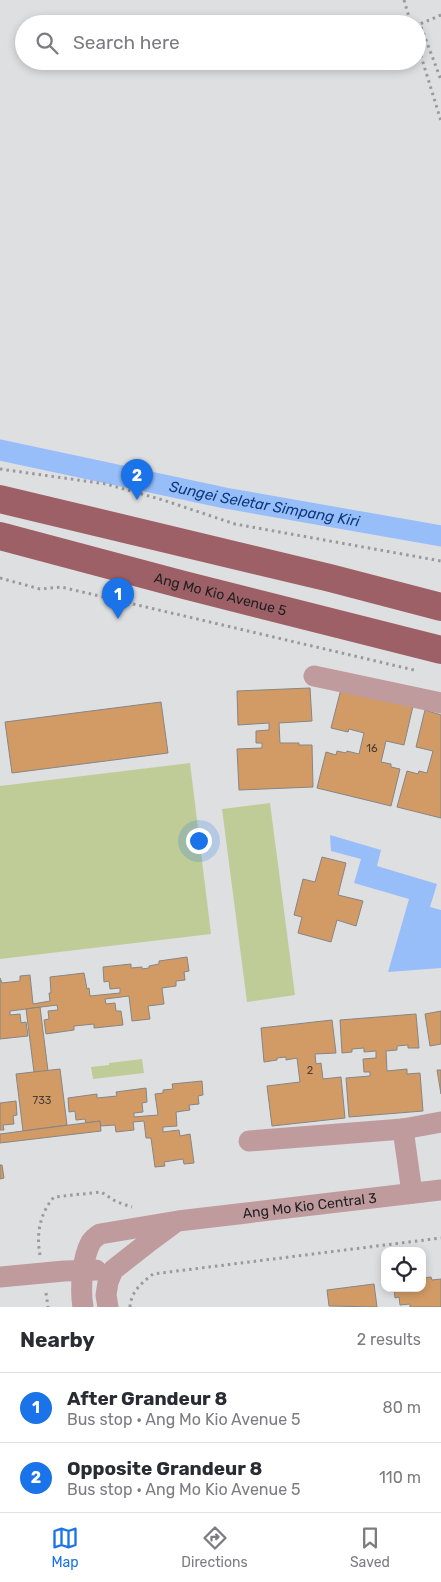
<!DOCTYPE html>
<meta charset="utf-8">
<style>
body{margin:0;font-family:Rubik,sans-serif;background:#f7f7f7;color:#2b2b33}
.controls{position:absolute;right:15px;bottom:15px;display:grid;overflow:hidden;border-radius:10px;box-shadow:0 2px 8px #0003}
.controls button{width:45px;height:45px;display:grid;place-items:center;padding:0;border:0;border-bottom:1px solid #e1e1e2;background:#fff;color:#2b2b33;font:25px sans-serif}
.you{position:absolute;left:198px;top:840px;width:18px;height:18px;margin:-12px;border:4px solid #fff;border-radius:50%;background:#1a73e8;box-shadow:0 0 0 8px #1a73e833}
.badge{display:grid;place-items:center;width:32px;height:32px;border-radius:50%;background:#1a73e8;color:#fff;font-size:16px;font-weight:700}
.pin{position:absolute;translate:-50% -41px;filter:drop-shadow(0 1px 2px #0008)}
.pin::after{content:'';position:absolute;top:26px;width:18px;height:15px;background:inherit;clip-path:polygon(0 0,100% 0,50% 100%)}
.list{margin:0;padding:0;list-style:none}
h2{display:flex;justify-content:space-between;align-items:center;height:65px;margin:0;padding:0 20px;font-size:21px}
h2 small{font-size:16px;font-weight:400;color:#7c7c81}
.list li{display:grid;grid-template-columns:32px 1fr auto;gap:15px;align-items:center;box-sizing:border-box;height:70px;padding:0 20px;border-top:1px solid #e1e1e2}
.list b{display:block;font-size:19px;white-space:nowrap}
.list p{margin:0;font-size:16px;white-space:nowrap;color:#7c7c81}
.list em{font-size:16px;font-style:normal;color:#7c7c81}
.icon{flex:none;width:28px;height:28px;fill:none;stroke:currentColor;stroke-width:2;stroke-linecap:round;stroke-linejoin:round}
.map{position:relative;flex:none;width:441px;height:1307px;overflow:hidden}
.search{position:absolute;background:#fff;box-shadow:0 2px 8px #0003;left:15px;right:15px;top:15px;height:55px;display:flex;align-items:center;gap:12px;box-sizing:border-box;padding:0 18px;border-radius:28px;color:#7c7c81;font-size:19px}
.sheet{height:205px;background:#fff}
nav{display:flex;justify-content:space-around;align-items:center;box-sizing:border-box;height:70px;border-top:1px solid #e1e1e2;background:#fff;font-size:14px;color:#7c7c81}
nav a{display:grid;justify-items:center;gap:2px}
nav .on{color:#1a73e8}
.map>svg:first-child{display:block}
.green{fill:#c0cc97}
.water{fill:#98befa}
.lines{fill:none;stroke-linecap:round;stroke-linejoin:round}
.canal{stroke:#98befa;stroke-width:21}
.building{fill:#d29b66;stroke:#878584}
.path{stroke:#999a9b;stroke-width:3;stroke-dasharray:2.5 4;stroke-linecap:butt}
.minor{stroke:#bf9b9e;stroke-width:21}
.major{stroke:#9e6067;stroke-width:28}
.labels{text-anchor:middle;stroke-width:5;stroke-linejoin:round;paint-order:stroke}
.number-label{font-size:11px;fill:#4c3e32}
.street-label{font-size:14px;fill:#1f1f20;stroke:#ebedee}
.water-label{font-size:15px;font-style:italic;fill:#0d397d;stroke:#ebedee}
</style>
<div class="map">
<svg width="441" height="1307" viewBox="0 0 441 1307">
<rect width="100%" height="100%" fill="#dedfe1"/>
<!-- green -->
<g class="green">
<path d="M 190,763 L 211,934 L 0,959 L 0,786 Z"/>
<path d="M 270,803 L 295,995 L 247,1002 L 222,809 Z"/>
<path d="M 142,1059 L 144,1073 L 93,1079 L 91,1067 L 109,1065 L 109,1063 Z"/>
</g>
<!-- water -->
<path class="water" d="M 330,835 L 381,850 L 377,866 L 437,884 L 430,907 L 441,910 L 441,968 L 388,972 L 409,899 L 354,883 L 361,859 L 331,851 Z"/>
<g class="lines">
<!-- canal -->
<path class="canal" id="s1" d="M 0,450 L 225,498 L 441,536"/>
</g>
<!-- building -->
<g class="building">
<path d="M 310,688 L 312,721 L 279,723 L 280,743 L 299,743 L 299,745 L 312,745 L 313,787 L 239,790 L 237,749 L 262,748 L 262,743 L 256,743 L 256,731 L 269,730 L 269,723 L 238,725 L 237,691 Z"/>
<path d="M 341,689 L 413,706 L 404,745 L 386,741 L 381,762 L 391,764 L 391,767 L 400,769 L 391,806 L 317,788 L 326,752 L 336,755 L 337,751 L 346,753 L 347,751 L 359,754 L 364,733 L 349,729 L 348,732 L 331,728 Z"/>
<path d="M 161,702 L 168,753 L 12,773 L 5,722 Z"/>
<path d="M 425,710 L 441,715 L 441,818 L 397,807 L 407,771 L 418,774 L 419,771 L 427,773 L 433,751 L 416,747 Z"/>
<path d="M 322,857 L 346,863 L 338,895 L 363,901 L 356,926 L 337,920 L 331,942 L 298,933 L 302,917 L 294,915 L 303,879 L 315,882 Z"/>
<path d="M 187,957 L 189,971 L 184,972 L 185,980 L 176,981 L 176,986 L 162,988 L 164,1004 L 148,1006 L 150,1019 L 132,1021 L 129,996 L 105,999 L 106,1004 L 115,1003 L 116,1011 L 121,1011 L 123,1025 L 94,1028 L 94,1024 L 74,1026 L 74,1030 L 46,1034 L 44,1020 L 49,1019 L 48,1011 L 58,1010 L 57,1005 L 10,1011 L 10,1015 L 20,1014 L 21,1023 L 26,1022 L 28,1036 L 0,1039 L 0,978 L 2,983 L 20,981 L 20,976 L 30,975 L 33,1004 L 50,1001 L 49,993 L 51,993 L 50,977 L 84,973 L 87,989 L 89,988 L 90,996 L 120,993 L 120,988 L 110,989 L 109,981 L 104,982 L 103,967 L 131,964 L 131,968 L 142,967 L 142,969 L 149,968 L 149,966 L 159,964 L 159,961 Z"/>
<path d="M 40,1007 L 48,1071 L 34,1072 L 26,1009 Z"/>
<path d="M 441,1011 L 441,1044 L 430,1046 L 425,1014 Z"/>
<path d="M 416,1014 L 419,1048 L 408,1048 L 408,1045 L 397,1046 L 397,1050 L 386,1051 L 387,1071 L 407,1069 L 407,1074 L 420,1073 L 423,1111 L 349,1117 L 346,1078 L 370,1076 L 370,1072 L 364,1072 L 363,1059 L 376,1058 L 376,1051 L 364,1052 L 364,1048 L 352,1049 L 352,1052 L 342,1053 L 340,1020 Z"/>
<path d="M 332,1020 L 336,1053 L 315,1054 L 316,1064 L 321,1063 L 323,1079 L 341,1077 L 345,1118 L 272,1126 L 267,1086 L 300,1082 L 297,1058 L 286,1060 L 286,1057 L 277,1058 L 277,1060 L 264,1062 L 261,1028 Z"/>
<path d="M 60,1069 L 67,1125 L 23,1131 L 16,1074 Z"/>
<path d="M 437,1070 L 441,1070 L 441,1094 Z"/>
<path d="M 202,1081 L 203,1095 L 198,1096 L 199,1104 L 189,1105 L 190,1110 L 176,1112 L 177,1126 L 163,1127 L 163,1132 L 179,1130 L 180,1136 L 190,1134 L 194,1163 L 184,1164 L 183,1159 L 164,1162 L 165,1166 L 155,1167 L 151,1138 L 146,1138 L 144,1121 L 133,1122 L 134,1130 L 116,1132 L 115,1125 L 100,1126 L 100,1121 L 86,1123 L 85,1119 L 76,1120 L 75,1111 L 69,1112 L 68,1098 L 97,1094 L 97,1098 L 117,1096 L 116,1092 L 146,1088 L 147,1102 L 142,1103 L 143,1112 L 134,1113 L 134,1117 L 158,1115 L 155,1094 L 163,1093 L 163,1090 L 173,1089 L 172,1084 Z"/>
<path d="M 16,1101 L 17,1115 L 13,1116 L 14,1124 L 3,1125 L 4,1130 L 0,1130 L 0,1103 Z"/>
<path d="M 100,1121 L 101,1131 L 0,1143 L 0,1134 Z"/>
<path d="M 0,1165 L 2,1165 L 4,1178 L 0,1179 Z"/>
<path d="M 431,1277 L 432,1280 L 441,1279 L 441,1307 L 410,1307 L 410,1304 L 400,1305 L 399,1297 L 395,1298 L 394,1288 L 422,1288 L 422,1278 Z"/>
<path d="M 374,1284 L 377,1307 L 329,1306 L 327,1290 Z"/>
</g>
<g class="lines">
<!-- path -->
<g class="path">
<path d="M 404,0 L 411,24"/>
<path d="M 441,15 L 420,24 L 441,80"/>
<path d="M 417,43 L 441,121"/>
<path d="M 0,469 L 106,484 L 163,500 L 235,524 L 441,561"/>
<path d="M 0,578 L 40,589 L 61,587 L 414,670"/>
<path d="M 40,1255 C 36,1234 40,1213 54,1197 L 101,1192 L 117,1202 L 132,1207"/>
<path d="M 46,1293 L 48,1307"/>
<path d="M 130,1307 C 131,1291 142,1283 153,1274 L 441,1238"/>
</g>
<!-- minor -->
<g class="minor">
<path d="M 314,676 L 441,703"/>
<path d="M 403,1129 L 412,1193"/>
<path d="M 249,1141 L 403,1129 L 441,1122"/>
<path d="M 0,1277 L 64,1271 L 96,1270"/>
<path id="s2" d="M 83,1307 C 80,1290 82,1258 91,1242 C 93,1239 97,1236 100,1234 L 178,1221 L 441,1190"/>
<path d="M 108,1307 L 106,1295 L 108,1282 L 113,1270 L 150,1241 L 173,1224"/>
</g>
<!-- major -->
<g class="major">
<path d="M 0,499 L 330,578 L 441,607"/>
<path id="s3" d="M 0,536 L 184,585 L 441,650"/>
</g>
</g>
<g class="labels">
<!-- number labels -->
<g class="number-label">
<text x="372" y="752">16</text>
<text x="310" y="1074">2</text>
<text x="42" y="1104">733</text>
</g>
<!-- street labels -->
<g class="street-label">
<text dy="5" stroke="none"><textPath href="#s3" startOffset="228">Ang Mo Kio Avenue 5</textPath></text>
<text dy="5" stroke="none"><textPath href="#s2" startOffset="290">Ang Mo Kio Central 3</textPath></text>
</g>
<!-- water labels -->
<g class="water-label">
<text dy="5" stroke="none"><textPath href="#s1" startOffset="270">Sungei Seletar Simpang Kiri</textPath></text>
</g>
</g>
</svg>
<div class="controls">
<button><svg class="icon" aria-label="locate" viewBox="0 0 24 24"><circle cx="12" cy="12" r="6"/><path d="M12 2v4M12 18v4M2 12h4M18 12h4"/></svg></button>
</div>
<div class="you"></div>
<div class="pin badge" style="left:118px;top:619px">1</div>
<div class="pin badge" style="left:137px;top:500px">2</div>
<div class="search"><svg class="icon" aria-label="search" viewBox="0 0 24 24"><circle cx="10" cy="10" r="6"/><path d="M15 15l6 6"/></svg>Search here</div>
</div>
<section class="sheet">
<h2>Nearby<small>2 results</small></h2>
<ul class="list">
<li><span class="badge">1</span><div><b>After Grandeur 8</b><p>Bus stop · Ang Mo Kio Avenue 5</p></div><em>80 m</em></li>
<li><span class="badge">2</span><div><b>Opposite Grandeur 8</b><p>Bus stop · Ang Mo Kio Avenue 5</p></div><em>110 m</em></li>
</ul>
</section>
<nav>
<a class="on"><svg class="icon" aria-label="map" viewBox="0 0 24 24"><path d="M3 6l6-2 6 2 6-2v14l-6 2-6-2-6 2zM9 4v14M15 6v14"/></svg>Map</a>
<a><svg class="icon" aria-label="directions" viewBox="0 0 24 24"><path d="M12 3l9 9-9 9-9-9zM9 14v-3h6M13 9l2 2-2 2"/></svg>Directions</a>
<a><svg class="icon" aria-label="saved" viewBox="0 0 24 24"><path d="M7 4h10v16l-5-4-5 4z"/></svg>Saved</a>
</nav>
